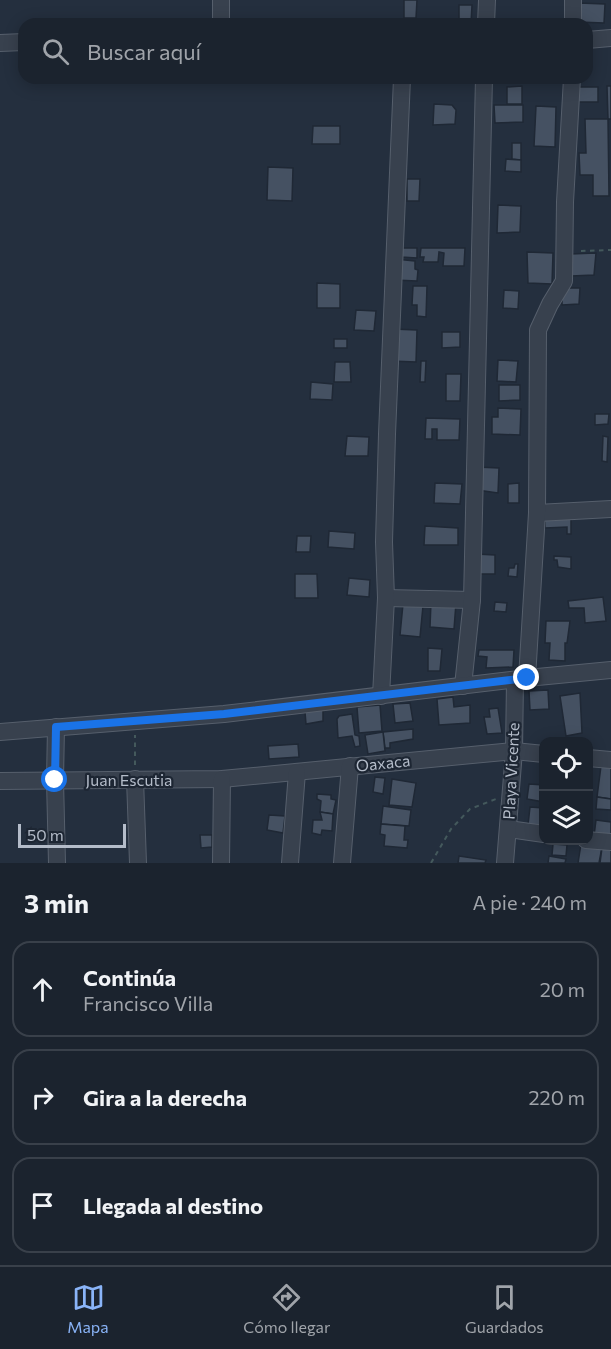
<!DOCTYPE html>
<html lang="es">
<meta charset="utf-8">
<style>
body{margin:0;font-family:Commissioner,sans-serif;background:#242b36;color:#f1f3f6}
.controls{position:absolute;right:18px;bottom:18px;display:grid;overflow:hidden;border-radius:12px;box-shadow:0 3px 15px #0003}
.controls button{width:54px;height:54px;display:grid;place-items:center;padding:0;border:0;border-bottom:2px solid #39404a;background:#1b232e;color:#f1f3f6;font:30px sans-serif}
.scale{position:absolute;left:18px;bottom:15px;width:108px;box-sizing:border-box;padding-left:6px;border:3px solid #b4bcc9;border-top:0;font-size:16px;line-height:21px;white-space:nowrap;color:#b4bcc9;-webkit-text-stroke:4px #1d2633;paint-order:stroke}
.stop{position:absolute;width:18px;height:18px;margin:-14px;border:4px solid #1a73e8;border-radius:50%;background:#fff}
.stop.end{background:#1a73e8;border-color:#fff;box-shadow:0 2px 6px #0008}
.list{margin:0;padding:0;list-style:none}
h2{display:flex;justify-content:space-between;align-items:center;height:78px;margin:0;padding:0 24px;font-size:26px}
h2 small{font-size:20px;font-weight:400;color:#a0a4aa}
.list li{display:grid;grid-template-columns:39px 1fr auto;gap:18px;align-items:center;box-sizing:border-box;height:96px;margin:0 12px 12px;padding:0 12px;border:2px solid #39404a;border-radius:18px}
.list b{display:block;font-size:22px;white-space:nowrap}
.list p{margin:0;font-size:20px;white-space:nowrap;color:#a0a4aa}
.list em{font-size:20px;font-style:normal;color:#a0a4aa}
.icon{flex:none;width:33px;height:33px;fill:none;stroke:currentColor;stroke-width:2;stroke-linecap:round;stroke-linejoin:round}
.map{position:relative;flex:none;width:611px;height:863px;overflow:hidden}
.search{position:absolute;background:#1b232e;box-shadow:0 3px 15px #0003;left:18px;right:18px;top:18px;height:66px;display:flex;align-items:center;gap:15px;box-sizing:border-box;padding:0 21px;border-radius:18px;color:#a0a4aa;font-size:22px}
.sheet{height:402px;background:#1b232e}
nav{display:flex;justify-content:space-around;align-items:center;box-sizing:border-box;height:84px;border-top:2px solid #39404a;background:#1b232e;font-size:16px;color:#a0a4aa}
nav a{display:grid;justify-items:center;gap:3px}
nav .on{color:#8ab4f8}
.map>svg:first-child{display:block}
.building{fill:#455162;stroke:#1f2835;stroke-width:1.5}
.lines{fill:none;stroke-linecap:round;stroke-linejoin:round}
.street-casing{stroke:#565f6c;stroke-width:18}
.path{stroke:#44595c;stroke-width:2;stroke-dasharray:4.5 4.5;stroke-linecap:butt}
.street{stroke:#38414e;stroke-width:16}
.route{stroke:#1a73e8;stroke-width:8}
.labels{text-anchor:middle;stroke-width:4.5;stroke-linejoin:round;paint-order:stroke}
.street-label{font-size:16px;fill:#b4bcc9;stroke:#1d2633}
</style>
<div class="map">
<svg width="611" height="863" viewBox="0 0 611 863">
<rect width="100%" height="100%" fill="#242f3e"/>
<!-- building -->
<g class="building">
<path d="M 404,0 L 417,0 L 416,18 L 404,18 Z"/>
<path d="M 579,3 L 605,4 L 604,23 L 578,22 Z"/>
<path d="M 459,5 L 472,5 L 471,24 L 459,24 Z"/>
<path d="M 436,78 L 463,78 L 464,82 L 437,82 Z"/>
<path d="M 522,86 L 522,104 L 507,104 L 507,87 Z"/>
<path d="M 607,86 L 611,86 L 611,119 L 608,119 Z"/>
<rect x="573" y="87" width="25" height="15"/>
<path d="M 434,104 L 452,105 L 456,110 L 455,124 L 433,125 Z"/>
<path d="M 494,105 L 523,105 L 523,122 L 495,123 Z"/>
<path d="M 536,106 L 556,107 L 555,147 L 534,146 Z"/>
<path d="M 585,119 L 608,119 L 609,196 L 593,196 L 593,175 L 580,175 L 579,153 L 586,153 Z"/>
<path d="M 313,126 L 340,126 L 340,144 L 312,144 Z"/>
<path d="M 512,143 L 521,143 L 521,160 L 512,159 Z"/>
<path d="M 506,159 L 521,160 L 521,172 L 505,171 Z"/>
<path d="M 268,167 L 293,168 L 292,201 L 267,200 Z"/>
<path d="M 407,179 L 420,179 L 419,201 L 407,201 Z"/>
<path d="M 498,205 L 521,206 L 520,232 L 497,233 Z"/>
<path d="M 401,248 L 417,248 L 417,258 L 401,257 Z"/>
<path d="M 421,248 L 465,248 L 464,266 L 443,266 L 444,253 L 439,252 L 438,262 L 423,262 L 424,257 L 420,257 Z"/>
<path d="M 527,252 L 553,253 L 552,284 L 528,283 Z"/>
<path d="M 596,253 L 594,275 L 571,276 L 570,254 Z"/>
<path d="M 395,259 L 415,261 L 415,269 L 418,270 L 417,281 L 394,280 Z"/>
<path d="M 317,283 L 340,284 L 340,308 L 317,308 Z"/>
<path d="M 413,286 L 427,286 L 426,317 L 417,316 L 417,305 L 412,305 Z"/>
<path d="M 562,288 L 580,288 L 579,304 L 562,305 Z"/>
<path d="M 504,290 L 519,291 L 518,309 L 503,308 Z"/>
<path d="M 356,310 L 376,311 L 374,331 L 354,330 Z"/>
<path d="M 392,329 L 417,330 L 416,362 L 391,361 Z"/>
<path d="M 442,332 L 460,332 L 460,347 L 442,348 Z"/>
<rect x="334" y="339" width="13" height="9"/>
<path d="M 498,360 L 518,361 L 516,382 L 497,381 Z"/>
<path d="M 421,361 L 426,361 L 425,382 L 420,382 Z"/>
<path d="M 335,362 L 350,362 L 351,382 L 334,382 Z"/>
<path d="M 446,374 L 461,374 L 460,401 L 446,401 Z"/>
<path d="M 311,382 L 333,384 L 332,400 L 310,399 Z"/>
<path d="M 499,385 L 520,385 L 520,400 L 499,401 Z"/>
<path d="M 498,408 L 521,409 L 520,435 L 492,434 L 492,417 L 498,417 Z"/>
<path d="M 595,414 L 609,414 L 608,424 L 595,425 Z"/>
<path d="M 426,418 L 460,419 L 459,440 L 437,440 L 437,429 L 432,429 L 432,439 L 425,439 Z"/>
<path d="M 347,436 L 369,437 L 368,456 L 345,456 Z"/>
<path d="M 603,436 L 608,437 L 607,462 L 602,461 Z"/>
<path d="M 477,467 L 499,468 L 498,493 L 477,490 Z"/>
<path d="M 435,483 L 462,484 L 460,504 L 434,503 Z"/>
<path d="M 519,483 L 519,503 L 508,503 L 508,484 Z"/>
<path d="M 545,512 L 571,512 L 571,534 L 567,534 L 567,527 L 545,528 Z"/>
<path d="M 425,526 L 458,528 L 458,545 L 424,545 Z"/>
<path d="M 329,531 L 355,533 L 354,549 L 328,547 Z"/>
<path d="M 297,536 L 311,536 L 310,552 L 296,552 Z"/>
<path d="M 476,554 L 495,555 L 495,574 L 475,574 Z"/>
<path d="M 554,556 L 571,557 L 571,569 L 558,567 L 557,560 L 554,560 Z"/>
<path d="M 515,564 L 518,564 L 517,577 L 508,576 L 509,568 L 514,568 Z"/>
<path d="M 295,574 L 317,574 L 318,598 L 295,598 Z"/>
<path d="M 349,578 L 370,580 L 369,597 L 347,595 Z"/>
<path d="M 603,597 L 606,621 L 585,623 L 584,608 L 569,608 L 568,601 Z"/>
<path d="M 431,602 L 456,603 L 454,629 L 430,627 Z"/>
<path d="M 495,602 L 507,603 L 506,612 L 494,611 Z"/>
<path d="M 403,604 L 423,606 L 420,637 L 400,635 Z"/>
<path d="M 546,621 L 570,621 L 567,643 L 565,643 L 565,661 L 549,660 L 550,643 L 545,643 Z"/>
<path d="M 428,648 L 442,649 L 440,671 L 428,671 Z"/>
<path d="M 479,650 L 514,650 L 513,667 L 486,668 L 487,657 L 478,656 Z"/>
<path d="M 548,690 L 549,709 L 530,710 L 529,691 Z"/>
<path d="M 580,693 L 582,733 L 566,736 L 560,696 Z"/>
<path d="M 453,697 L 454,707 L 470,705 L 470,723 L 439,725 L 437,699 Z"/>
<path d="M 410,703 L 413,721 L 395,723 L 393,704 Z"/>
<path d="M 380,705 L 382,731 L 359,733 L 357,707 Z"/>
<path d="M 323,708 L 323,721 L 306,724 L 305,712 Z"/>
<path d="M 498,708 L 502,733 L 487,734 L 484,717 L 490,717 L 489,709 Z"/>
<path d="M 352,714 L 355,735 L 359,736 L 360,746 L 355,747 L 352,736 L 338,738 L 337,719 L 339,716 Z"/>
<path d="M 413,729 L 413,739 L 390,743 L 390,748 L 385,748 L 383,732 Z"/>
<path d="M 383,732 L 385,751 L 368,754 L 365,735 Z"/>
<path d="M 298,744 L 299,757 L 269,759 L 268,746 Z"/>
<path d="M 601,766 L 611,768 L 611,799 L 597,797 Z"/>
<path d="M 375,777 L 385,778 L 383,794 L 373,792 Z"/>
<path d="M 392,779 L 416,783 L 412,807 L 389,805 Z"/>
<path d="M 529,784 L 544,785 L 544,802 L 527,799 Z"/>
<path d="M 317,794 L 331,795 L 331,799 L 336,800 L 333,814 L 320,812 L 321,801 L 317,799 Z"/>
<path d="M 597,797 L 611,799 L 611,810 L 596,809 Z"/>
<path d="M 383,806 L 411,810 L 409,826 L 381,824 Z"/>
<path d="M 530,807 L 544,808 L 544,826 L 528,825 Z"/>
<path d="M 320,812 L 333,814 L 332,831 L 322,830 L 321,835 L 312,833 L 313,820 L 322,820 Z"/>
<path d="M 269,815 L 285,816 L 283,833 L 267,830 Z"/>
<path d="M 596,820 L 611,822 L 611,837 L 594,836 Z"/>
<path d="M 381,824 L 405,826 L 404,840 L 408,840 L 407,848 L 384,846 L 385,835 L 380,834 Z"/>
<path d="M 200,835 L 212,835 L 212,847 L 201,848 Z"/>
<path d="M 553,844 L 567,845 L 566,856 L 552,855 Z"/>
<path d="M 581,844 L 602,847 L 599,863 L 578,863 Z"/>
<path d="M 611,847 L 611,863 L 600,863 L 602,848 Z"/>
<path d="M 459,856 L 486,860 L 485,863 L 458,863 Z"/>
<path d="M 549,856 L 566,859 L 565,863 L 548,863 Z"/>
</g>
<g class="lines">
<defs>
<g id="street">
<path d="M 221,0 L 221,24"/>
<path d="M 573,0 L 573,24"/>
<path d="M 486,24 L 487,0"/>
<path d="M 587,40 L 611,38"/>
<path d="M 0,43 L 24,42"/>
<path d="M 537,513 L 611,509"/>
<path d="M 386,598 L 472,600"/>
<path d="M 527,678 L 537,513 L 538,330 L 550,304 L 564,281 L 565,202 L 572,78"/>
<path d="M 463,686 L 472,600 L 484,78"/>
<path d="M 381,696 L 386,598 L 384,542 L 387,434 L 402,78"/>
<path d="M 56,727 L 55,780 L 57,863"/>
<path d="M 0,732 L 224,714 L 527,678 L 611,670"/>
<path d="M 588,758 L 611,760"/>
<path d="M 135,779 L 138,863"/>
<path d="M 0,781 L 222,779 L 514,751 L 544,754"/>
<path d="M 508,829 L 544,834"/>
<path d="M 586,840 L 611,842"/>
<path d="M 221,863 L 222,779"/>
<path d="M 290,863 L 297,772"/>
<path d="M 342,863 L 350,766"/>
<path d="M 505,863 L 514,751 L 515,680"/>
</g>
</defs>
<!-- street casing -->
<use href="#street" class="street-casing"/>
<!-- path -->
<g class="path">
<path d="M 581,251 L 611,250"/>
<path d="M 135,765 L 135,735"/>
<path d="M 431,863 L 451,829 L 470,809 L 496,799"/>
</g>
<!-- street -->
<use href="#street" class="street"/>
</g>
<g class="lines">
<!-- route -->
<path class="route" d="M 55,780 L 56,727 L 224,714 L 527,678"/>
</g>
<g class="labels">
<!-- street labels -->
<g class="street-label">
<text transform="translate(383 763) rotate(-6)" y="6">Oaxaca</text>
<text transform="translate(511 771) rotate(-87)" y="6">Playa Vicente</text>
<text x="129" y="786">Juan Escutia</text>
</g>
</g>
</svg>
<div class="controls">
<button><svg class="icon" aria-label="locate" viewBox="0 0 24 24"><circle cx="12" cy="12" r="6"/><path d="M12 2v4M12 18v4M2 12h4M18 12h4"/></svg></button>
<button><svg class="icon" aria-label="layers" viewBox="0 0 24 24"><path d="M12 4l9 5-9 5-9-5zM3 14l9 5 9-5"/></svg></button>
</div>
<div class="scale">50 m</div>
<div class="stop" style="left:55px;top:780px"></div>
<div class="stop end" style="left:527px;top:678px"></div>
<div class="search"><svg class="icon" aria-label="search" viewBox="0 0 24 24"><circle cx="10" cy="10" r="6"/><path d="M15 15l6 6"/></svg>Buscar aquí</div>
</div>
<section class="sheet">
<h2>3 min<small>A pie · 240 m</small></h2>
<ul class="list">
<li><svg class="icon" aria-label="ahead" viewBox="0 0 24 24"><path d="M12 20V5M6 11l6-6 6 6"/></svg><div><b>Continúa</b><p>Francisco Villa</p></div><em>20 m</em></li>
<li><svg class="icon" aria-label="right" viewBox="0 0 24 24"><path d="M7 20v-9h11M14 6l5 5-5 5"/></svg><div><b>Gira a la derecha</b></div><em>220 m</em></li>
<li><svg class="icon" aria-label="arrive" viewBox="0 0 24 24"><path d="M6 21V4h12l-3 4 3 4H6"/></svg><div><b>Llegada al destino</b></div></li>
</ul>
</section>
<nav>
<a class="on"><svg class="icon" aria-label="map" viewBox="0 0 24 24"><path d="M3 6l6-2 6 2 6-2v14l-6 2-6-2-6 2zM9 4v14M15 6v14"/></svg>Mapa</a>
<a><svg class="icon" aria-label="directions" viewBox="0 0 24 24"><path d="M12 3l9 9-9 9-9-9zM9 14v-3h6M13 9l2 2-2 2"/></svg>Cómo llegar</a>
<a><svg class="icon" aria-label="saved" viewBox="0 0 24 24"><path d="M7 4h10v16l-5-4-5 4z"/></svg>Guardados</a>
</nav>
